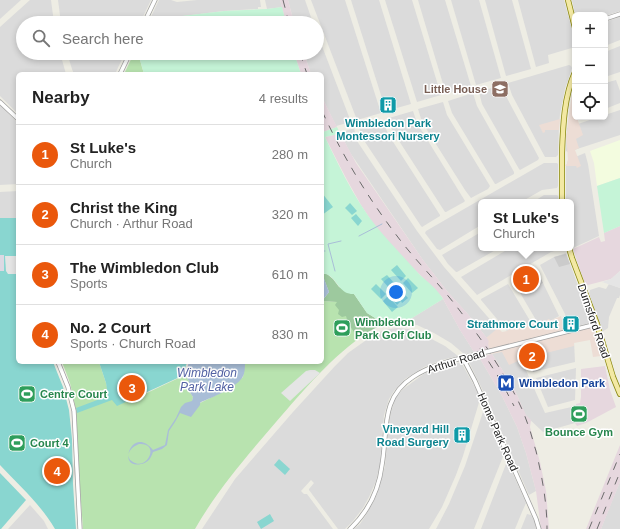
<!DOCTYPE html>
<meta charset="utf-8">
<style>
body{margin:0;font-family:Helvetica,sans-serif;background:#f6f6f6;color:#222}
.controls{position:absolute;right:12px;top:12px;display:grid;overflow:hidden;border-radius:6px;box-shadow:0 2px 6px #0003}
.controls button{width:36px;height:36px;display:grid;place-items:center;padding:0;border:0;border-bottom:1px solid #e0e0e0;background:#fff;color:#222;font:20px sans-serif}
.you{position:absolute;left:396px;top:292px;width:14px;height:14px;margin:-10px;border:3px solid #fff;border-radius:50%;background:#1a73e8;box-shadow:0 0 0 6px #1a73e833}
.badge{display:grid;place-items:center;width:26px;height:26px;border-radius:50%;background:#ea580c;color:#fff;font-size:13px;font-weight:700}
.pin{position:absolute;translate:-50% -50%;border:2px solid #fff;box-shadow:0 1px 4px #0006}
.popup{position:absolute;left:478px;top:199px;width:96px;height:52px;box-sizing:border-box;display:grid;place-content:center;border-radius:6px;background:#fff;filter:drop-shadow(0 1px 3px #0005);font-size:13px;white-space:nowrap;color:#767676}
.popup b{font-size:15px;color:#222}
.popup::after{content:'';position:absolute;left:50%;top:100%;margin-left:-8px;border:8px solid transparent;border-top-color:#fff}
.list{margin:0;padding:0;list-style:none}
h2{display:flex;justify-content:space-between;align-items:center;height:52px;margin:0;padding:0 16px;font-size:17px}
h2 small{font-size:13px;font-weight:400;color:#767676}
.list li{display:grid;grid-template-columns:26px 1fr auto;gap:12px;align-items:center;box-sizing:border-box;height:60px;padding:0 16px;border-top:1px solid #e0e0e0}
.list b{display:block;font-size:15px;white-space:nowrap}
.list p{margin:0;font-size:13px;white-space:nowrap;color:#767676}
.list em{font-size:13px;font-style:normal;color:#767676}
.icon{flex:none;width:22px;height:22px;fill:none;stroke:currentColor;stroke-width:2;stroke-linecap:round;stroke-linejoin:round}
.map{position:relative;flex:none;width:620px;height:529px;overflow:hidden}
.search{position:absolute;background:#fff;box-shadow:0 2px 6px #0003;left:16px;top:16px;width:308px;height:44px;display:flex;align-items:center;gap:10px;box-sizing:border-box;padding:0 14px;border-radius:22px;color:#767676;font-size:15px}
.panel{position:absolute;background:#fff;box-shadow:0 2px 6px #0003;left:16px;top:72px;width:308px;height:292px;border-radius:6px}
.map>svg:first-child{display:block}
.residential{fill:#dbdbdb}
.commercial{fill:#edddd5}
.industrial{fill:#e6d7de}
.education{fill:#f3fcdf}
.religious{fill:#cbcbcb}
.grass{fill:#b8e3af}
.forest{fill:#9dc99e}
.park{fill:#c5f4d7}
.pitch{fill:#89d6d0}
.parking{fill:#e5e5e5}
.plaza{fill:#dcd9e3}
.water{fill:#a9bed7;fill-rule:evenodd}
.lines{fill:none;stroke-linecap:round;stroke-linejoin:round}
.stream{stroke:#a9bed7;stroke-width:1}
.minor-casing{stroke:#a1a1a1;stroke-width:5}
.major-casing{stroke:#89870e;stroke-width:6}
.minor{stroke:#fff;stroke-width:3.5}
.major{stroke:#f3e9a4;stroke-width:4.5}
.rail{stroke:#6b6b6b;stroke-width:1;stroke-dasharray:8 8;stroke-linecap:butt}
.minor-bridge-casing{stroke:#a1a1a1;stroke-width:5;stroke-linecap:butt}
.minor-bridge{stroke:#fff;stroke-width:3.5}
.labels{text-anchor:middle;stroke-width:3;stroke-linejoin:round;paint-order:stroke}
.education-label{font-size:11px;font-weight:bold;fill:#785e54;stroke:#fff;text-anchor:end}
.culture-label{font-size:11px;font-weight:bold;fill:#0d838f;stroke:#fff;text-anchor:end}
.street-label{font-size:11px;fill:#1d1d1d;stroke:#fff}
.leisure-label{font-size:11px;font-weight:bold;fill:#27864d;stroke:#fff;text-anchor:start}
.transit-label{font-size:11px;font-weight:bold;fill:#164399;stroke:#fff;text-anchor:start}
.water-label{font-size:12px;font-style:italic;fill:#5362a4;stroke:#fff}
</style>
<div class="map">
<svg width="620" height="529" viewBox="0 0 620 529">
<rect width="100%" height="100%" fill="#eeede4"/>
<!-- residential -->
<g class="residential">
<path d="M 0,0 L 21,0 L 0,19 Z"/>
<path d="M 30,0 L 51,0 L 54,23 L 23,23 L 23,53 L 60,53 L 66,74 L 18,74 L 18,114 L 0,96 L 0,27 Z"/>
<path d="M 58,0 L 151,0 L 140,23 L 61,23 Z"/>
<path d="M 159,0 L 171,0 L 177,2 L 197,0 L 260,0 L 261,7 L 258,7 L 258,9 L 224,11 L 183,16 L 179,23 L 148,23 Z"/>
<path d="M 265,0 L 280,0 L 282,7 L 267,9 Z"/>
<path d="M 288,0 L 305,0 L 313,23 L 294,23 Z"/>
<path d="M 311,0 L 345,0 L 381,113 L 357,120 Z"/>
<path d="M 351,0 L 379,0 L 411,104 L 386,111 Z"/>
<path d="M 385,0 L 412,0 L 441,95 L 417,102 Z"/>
<path d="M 418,0 L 445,0 L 471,86 L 446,94 Z"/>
<path d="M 451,0 L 479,0 L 501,78 L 476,85 Z"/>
<path d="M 485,0 L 512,0 L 531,69 L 506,76 Z"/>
<path d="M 518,0 L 564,0 L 575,40 L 575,47 L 548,55 L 549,63 L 536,67 Z"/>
<path d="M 572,0 L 620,0 L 620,11 L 605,16 L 575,15 Z"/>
<path d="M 620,17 L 620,40 L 605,46 L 605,22 Z"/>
<path d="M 317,33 L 351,122 L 336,126 L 322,97 L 322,74 L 311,74 L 304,53 L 317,53 Z"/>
<path d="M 620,46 L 620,72 L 605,77 L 605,52 Z"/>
<path d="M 67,53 L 125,53 L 115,74 L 74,74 L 72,69 Z"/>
<path d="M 569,65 L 571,66 L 572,68 L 565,89 L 560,114 L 559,126 L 558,155 L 556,157 L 545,157 L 512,95 L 508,83 Z"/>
<path d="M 616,80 L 620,91 L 620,103 L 605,109 L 605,83 Z"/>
<path d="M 501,85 L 503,85 L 507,98 L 539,158 L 538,160 L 520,170 L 519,169 L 482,104 L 479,92 Z"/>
<path d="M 473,93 L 477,106 L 514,172 L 514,174 L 496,184 L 495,184 L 452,113 L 448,101 Z"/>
<path d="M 443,102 L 447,115 L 490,186 L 488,189 L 471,198 L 465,190 L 422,122 L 418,109 Z"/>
<path d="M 0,105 L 18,123 L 18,184 L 0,185 Z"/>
<path d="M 620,110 L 620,135 L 568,152 L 566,151 L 567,128 L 598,117 L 605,117 L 605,115 Z"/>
<path d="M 413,111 L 417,123 L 465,201 L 464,202 L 446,212 L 445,212 L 392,130 L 389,118 Z"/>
<path d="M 383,120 L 388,134 L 440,215 L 440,216 L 422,227 L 421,226 L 363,139 L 359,127 Z"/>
<path d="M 354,128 L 357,141 L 417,231 L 444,267 L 501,332 L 489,347 L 487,338 L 467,313 L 447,291 L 423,260 L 351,154 L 340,133 Z"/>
<path d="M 585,153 L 588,164 L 599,236 L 573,248 L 571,240 L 571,202 L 566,202 L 566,165 L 567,164 L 568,160 Z"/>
<path d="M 544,163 L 557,163 L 558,164 L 558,186 L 557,188 L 542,190 L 521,202 L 481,202 L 481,225 L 440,250 L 437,249 L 425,233 L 426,231 Z"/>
<path d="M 18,191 L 18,218 L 0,218 L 0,192 Z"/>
<path d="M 544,195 L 557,195 L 558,196 L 559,202 L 533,202 Z"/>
<path d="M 481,232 L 481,248 L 499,248 L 457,272 L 456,272 L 448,264 L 442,255 Z"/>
<path d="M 510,248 L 565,248 L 551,252 L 477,295 L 461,277 Z"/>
<path d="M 566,253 L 581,294 L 590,323 L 569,328 L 565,314 L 540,265 L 554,257 Z"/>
<path d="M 543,283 L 559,316 L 550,321 L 549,319 L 538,325 L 536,320 L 519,291 L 529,285 L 532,289 Z"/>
<path d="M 508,284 L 532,324 L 513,329 L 512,327 L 507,331 L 481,300 L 481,299 Z"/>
<path d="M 609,284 L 620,288 L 620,295 L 619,298 L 617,298 L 609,317 L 608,328 L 602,332 L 589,293 L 590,290 L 599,287 L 606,289 Z"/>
<path d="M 443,299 L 460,330 L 474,352 L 464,354 L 451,343 L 434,333 L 417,325 L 404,323 Z"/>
<path d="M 396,328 L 408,329 L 422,334 L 445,346 L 458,356 L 442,360 L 424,367 L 405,379 L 394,391 L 389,399 L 384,415 L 380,464 L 376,481 L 369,497 L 363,508 L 353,521 L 345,529 L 338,529 L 309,490 L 309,489 L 314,483 L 311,480 L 301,491 L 304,494 L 307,494 L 333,529 L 202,529 L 235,479 L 293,412 L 335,366 L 348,353 L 372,336 L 384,330 Z"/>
<path d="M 574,341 L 575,362 L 541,370 L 535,344 Z"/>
<path d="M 518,348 L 521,359 L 545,413 L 576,406 L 575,423 L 543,432 L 526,416 L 514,388 L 492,354 Z"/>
<path d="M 479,357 L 502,396 L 517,427 L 526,453 L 536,491 L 529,495 L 486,397 L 468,360 Z"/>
<path d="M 461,362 L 477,391 L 480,399 L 463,456 L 456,475 L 442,507 L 429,529 L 354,529 L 360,524 L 366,515 L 374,501 L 379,489 L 385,466 L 389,422 L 391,412 L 396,397 L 400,392 L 406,387 L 425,373 L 440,367 Z"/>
<path d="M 576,368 L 575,400 L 548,407 L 536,378 Z"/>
<path d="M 484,409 L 504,454 L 474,529 L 436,529 L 449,504 L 465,466 Z"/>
<path d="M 506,464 L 508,464 L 509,465 L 526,503 L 522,512 L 515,529 L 481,529 Z"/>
<path d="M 620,482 L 620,529 L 601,529 L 612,501 Z"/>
<path d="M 30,505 L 44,521 L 48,529 L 8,529 Z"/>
<path d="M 527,514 L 531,515 L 535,522 L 536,529 L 521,529 Z"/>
</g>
<!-- commercial -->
<g class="commercial">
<path d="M 575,93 L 575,117 L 581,117 L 577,118 L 583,135 L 576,139 L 579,148 L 575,150 L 581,166 L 577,168 L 576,166 L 565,166 L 567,164 L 568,160 L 566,134 L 567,133 L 568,121 L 572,94 Z"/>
<path d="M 560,119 L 559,130 L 545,130 L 545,132 L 543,133 L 539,125 Z"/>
<path d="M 561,316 L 564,329 L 564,335 L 591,327 L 593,328 L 601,356 L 593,357 L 590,340 L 574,343 L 574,346 L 538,355 L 535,344 L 524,346 L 527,357 L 509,365 L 502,352 L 491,354 L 486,338 L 498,328 L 502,332 L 507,331 L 512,327 L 513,329 L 532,324 L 538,325 L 549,319 L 550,321 Z"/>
</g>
<!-- industrial -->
<g class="industrial">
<path d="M 280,0 L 288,0 L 294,23 L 286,23 Z"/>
<path d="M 294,53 L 304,53 L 311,74 L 301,74 Z"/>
<path d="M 322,97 L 337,127 L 323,132 L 322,130 Z"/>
<path d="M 340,133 L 356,163 L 423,260 L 447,291 L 467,313 L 487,338 L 489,342 L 488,343 L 489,349 L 474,352 L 460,330 L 442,297 L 408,263 L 385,238 L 373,223 L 361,205 L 346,178 L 325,137 L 338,134 Z"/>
<path d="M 620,226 L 620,271 L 611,279 L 588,285 L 585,284 L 580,270 L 573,249 L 599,237 L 601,242 L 605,241 L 604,233 Z"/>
<path d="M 492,354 L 514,388 L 526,415 L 531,420 L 530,427 L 540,462 L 546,491 L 549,529 L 541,529 L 536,491 L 526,453 L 517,427 L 502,396 L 479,357 Z"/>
<path d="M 605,366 L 610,390 L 616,407 L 586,423 L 577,426 L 575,423 L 576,404 L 580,403 L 581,397 L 581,369 Z"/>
<path d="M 620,445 L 620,482 L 601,529 L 586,529 Z"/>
</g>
<!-- education -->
<path class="education" d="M 620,140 L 620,178 L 597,186 L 594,163 L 590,151 Z"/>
<!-- religious -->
<g class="religious">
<path d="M 566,254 L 570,264 L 559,267 L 554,257 Z"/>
<path d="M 535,268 L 536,268 L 543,283 L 532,289 L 529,285 L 519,291 L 514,280 Z"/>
<path d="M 535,344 L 541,370 L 533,372 L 527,357 L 524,346 Z"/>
</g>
<!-- grass -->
<g class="grass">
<path d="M 134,53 L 138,53 L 144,74 L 124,74 Z"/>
<path d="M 322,301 L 337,302 L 368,332 C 332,356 304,390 276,422 C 246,457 218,489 195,529 L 83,529 L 80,488 L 76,410 L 70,383 L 62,362 L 99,362 L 106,383 L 109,395 L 132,400 L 185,375 L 189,381 L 189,391 L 193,397 L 192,402 L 189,403 L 200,403 L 220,393 L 232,386 L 243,377 L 245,362 L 322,362 Z"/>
</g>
<!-- forest -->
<path class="forest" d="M 322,274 L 327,274 L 333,279 L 339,287 L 354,294 L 367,313 L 380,321 L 381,325 L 368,332 L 358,338 L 348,323 L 346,316 L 342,317 L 338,314 L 339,310 L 335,305 L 337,302 L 322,301 L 329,292 Z"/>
<!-- park -->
<g class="park">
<path d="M 282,7 L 286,23 L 179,23 L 182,16 L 224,11 L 267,9 Z"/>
<path d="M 138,53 L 294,53 L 301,74 L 144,74 Z"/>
<path d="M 337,127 L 340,133 L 338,134 L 325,137 C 342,173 360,210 387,239 C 398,251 409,263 420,275 C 428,282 438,290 443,299 L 404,323 L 392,322 L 381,325 L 380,321 L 367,313 L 354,294 C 352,294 350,294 347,293 C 338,290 333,272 322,274 L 322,130 L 323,132 Z"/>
<path d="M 620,178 L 620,226 L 604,233 L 597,186 Z"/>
</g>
<!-- pitch -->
<g class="pitch">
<path d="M 322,193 L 333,207 L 322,215 Z"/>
<path d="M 350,203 L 357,211 L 352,215 L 345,208 Z"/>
<path d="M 356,214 L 362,221 L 358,226 L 351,218 Z"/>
<path d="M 0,218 L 18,218 L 18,362 L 53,362 L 63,387 L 69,410 L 72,439 L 73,484 L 76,529 L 55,529 C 41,505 19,485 0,465 Z"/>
<path d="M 397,265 L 406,276 L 401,281 L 391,270 Z"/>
<path d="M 387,275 L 396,285 L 391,290 L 381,279 Z"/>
<path d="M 408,278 L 418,288 L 412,293 L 403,283 Z"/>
<path d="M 376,284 L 386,294 L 381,299 L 371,289 Z"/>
<path d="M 398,287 L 408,298 L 402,303 L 401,301 L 397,305 L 390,297 L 393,294 L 395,294 L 393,292 Z"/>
<path d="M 388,296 L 398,307 L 392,312 L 383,301 Z"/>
<path d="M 99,362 L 188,362 L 186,365 L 184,375 L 117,406 L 112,400 L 77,413 L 76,408 L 108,396 L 106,383 Z"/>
<path d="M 279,459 L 290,469 L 285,475 L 274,465 Z"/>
<path d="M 0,473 L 26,500 L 1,529 L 0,529 Z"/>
<path d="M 270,514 L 274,521 L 261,529 L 257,522 Z"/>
</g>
<!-- parking -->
<g class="parking">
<path d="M 5,256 L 18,256 L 18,274 L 8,274 L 6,271 Z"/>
<path d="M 620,271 L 620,288 L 602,282 L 611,279 Z"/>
<path d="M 310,370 L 315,370 L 320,373 L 290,401 L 281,393 L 306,371 Z"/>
</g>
<!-- plaza -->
<rect class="plaza" x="0" y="255" width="4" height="16"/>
<!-- water -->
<g class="water">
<path d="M 322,273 L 329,292 L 322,301 Z"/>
<path d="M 189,362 L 245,362 C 245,367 245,374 242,378 C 234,389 213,397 201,402 L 200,403 L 200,405 L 191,417 L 180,413 L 175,422 L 169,431 L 167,445 L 162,449 L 153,452 C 151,458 148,463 141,464 C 116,470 132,424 153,450 L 165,445 L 168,430 L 176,418 L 181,407 L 185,403 L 192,401 L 193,397 L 189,391 L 189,381 L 185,375 ZM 139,444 C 161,443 147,471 133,462 C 123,456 131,447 139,444 Z"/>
</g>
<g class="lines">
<!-- stream -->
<g class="stream">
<path d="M 359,236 L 382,224"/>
<path d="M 322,251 L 325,251"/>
<path d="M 335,271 L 328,244 L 341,241"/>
</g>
<defs>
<g id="minor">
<path d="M 605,19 L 620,14"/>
<path d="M 144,23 L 155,0"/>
<path d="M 120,74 L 130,53"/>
<path d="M 0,102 L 18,119"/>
<path d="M 490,351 L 597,324"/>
<path d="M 463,358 L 475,381 L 536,519 L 539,529"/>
<path d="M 58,362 L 68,387 L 74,411 L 80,529"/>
<path d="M 350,529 C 368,512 379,489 382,465 C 388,431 380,398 413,377 C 433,364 455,360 477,354"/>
</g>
<g id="major">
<path d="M 568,0 L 575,28"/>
<path d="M 562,202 C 562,186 562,169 562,153 C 563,125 564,97 575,72"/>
<path d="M 569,248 L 572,258 L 597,324 L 613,377 L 620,394"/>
</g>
</defs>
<!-- minor casing -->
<use href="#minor" class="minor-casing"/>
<!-- major casing -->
<use href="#major" class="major-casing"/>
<!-- minor -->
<use href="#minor" class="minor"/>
<!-- major -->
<use href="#major" class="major"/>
<!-- rail -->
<g class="rail">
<path d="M 283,0 L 289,23"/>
<path d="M 300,53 L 307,74"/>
<path d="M 322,111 C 344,159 371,203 404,245 C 421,266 440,285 457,307 C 467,320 477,334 487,348 C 502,372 518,396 527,422 C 531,432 533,442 536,451 C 542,477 547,502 547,529"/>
<path d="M 480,348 L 501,381 L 514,406"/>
<path d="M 589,529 L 620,454"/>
<path d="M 597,529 L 620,472"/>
</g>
<defs>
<path id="minor-bridge" d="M 477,354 L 490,351"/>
</defs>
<!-- minor-bridge casing -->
<use href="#minor-bridge" class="minor-bridge-casing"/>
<!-- minor-bridge -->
<use href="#minor-bridge" class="minor-bridge"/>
</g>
<!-- icons -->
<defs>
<symbol id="school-square" viewBox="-11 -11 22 22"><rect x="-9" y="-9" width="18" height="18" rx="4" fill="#8d6e63" stroke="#fff"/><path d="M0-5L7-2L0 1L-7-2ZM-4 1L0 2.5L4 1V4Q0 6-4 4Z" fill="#fff"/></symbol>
<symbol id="building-square" viewBox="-11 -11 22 22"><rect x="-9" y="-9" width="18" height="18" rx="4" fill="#0f9aa8" stroke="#fff"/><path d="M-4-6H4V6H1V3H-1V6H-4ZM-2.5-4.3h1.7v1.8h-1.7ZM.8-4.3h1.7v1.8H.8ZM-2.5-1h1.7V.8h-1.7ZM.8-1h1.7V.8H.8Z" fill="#fff"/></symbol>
<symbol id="stadium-square" viewBox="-11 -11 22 22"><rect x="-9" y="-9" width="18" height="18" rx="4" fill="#2e9e5b" stroke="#fff"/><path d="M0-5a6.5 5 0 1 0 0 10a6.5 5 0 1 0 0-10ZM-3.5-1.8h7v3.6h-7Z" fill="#fff"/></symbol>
<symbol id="metro-square" viewBox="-11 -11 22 22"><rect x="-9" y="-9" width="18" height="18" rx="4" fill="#1a4fb4" stroke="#fff"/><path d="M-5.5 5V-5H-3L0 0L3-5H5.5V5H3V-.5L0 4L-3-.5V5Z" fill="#fff"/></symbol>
</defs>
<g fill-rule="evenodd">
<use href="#school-square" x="490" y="79" width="20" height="20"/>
<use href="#building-square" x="378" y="95" width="20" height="20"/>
<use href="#building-square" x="561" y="314" width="20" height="20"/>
<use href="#stadium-square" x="332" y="318" width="20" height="20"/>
<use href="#metro-square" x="496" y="373" width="20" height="20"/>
<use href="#stadium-square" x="17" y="384" width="20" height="20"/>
<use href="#stadium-square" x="569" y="404" width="20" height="20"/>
<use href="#building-square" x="452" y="425" width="20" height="20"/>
<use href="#stadium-square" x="7" y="433" width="20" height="20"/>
</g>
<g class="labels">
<!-- education labels -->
<g class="education-label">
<text x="487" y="93">Little House</text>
</g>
<!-- culture labels -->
<g class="culture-label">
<text x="388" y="127" text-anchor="middle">Wimbledon Park<tspan x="388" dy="13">Montessori Nursery</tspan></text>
<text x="558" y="328">Strathmore Court</text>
<text x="449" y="433">Vineyard Hill<tspan x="449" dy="13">Road Surgery</tspan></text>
</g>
<!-- street labels -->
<g class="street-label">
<text transform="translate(594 321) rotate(71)" y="4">Durnsford Road</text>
<text transform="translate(456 361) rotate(-17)" y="4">Arthur Road</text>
<text transform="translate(498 432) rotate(66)" y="4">Home Park Road</text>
</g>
<!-- leisure labels -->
<g class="leisure-label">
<text x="355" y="326">Wimbledon<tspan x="355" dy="13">Park Golf Club</tspan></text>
<text x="40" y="398">Centre Court</text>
<text x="579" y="436" text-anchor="middle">Bounce Gym</text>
<text x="30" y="447">Court 4</text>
</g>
<!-- transit labels -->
<g class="transit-label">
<text x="519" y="387">Wimbledon Park</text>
</g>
<!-- water labels -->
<g class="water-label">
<text x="207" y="377">Wimbledon<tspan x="207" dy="14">Park Lake</tspan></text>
</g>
</g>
</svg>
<div class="controls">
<button>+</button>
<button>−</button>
<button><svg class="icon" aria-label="locate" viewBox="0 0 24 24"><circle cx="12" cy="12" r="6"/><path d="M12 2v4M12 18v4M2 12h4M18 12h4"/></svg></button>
</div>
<div class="you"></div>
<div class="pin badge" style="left:526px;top:279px">1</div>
<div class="popup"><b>St Luke's</b>Church</div>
<div class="pin badge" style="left:532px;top:356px">2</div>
<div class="pin badge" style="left:132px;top:388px">3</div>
<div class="pin badge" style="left:57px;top:471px">4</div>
<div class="search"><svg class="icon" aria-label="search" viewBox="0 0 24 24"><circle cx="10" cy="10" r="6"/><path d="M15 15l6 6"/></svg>Search here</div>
<section class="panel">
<h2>Nearby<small>4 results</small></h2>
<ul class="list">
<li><span class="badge">1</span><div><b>St Luke's</b><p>Church</p></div><em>280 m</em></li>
<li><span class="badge">2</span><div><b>Christ the King</b><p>Church · Arthur Road</p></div><em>320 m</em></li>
<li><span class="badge">3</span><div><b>The Wimbledon Club</b><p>Sports</p></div><em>610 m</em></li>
<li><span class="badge">4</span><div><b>No. 2 Court</b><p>Sports · Church Road</p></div><em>830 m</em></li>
</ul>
</section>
</div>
